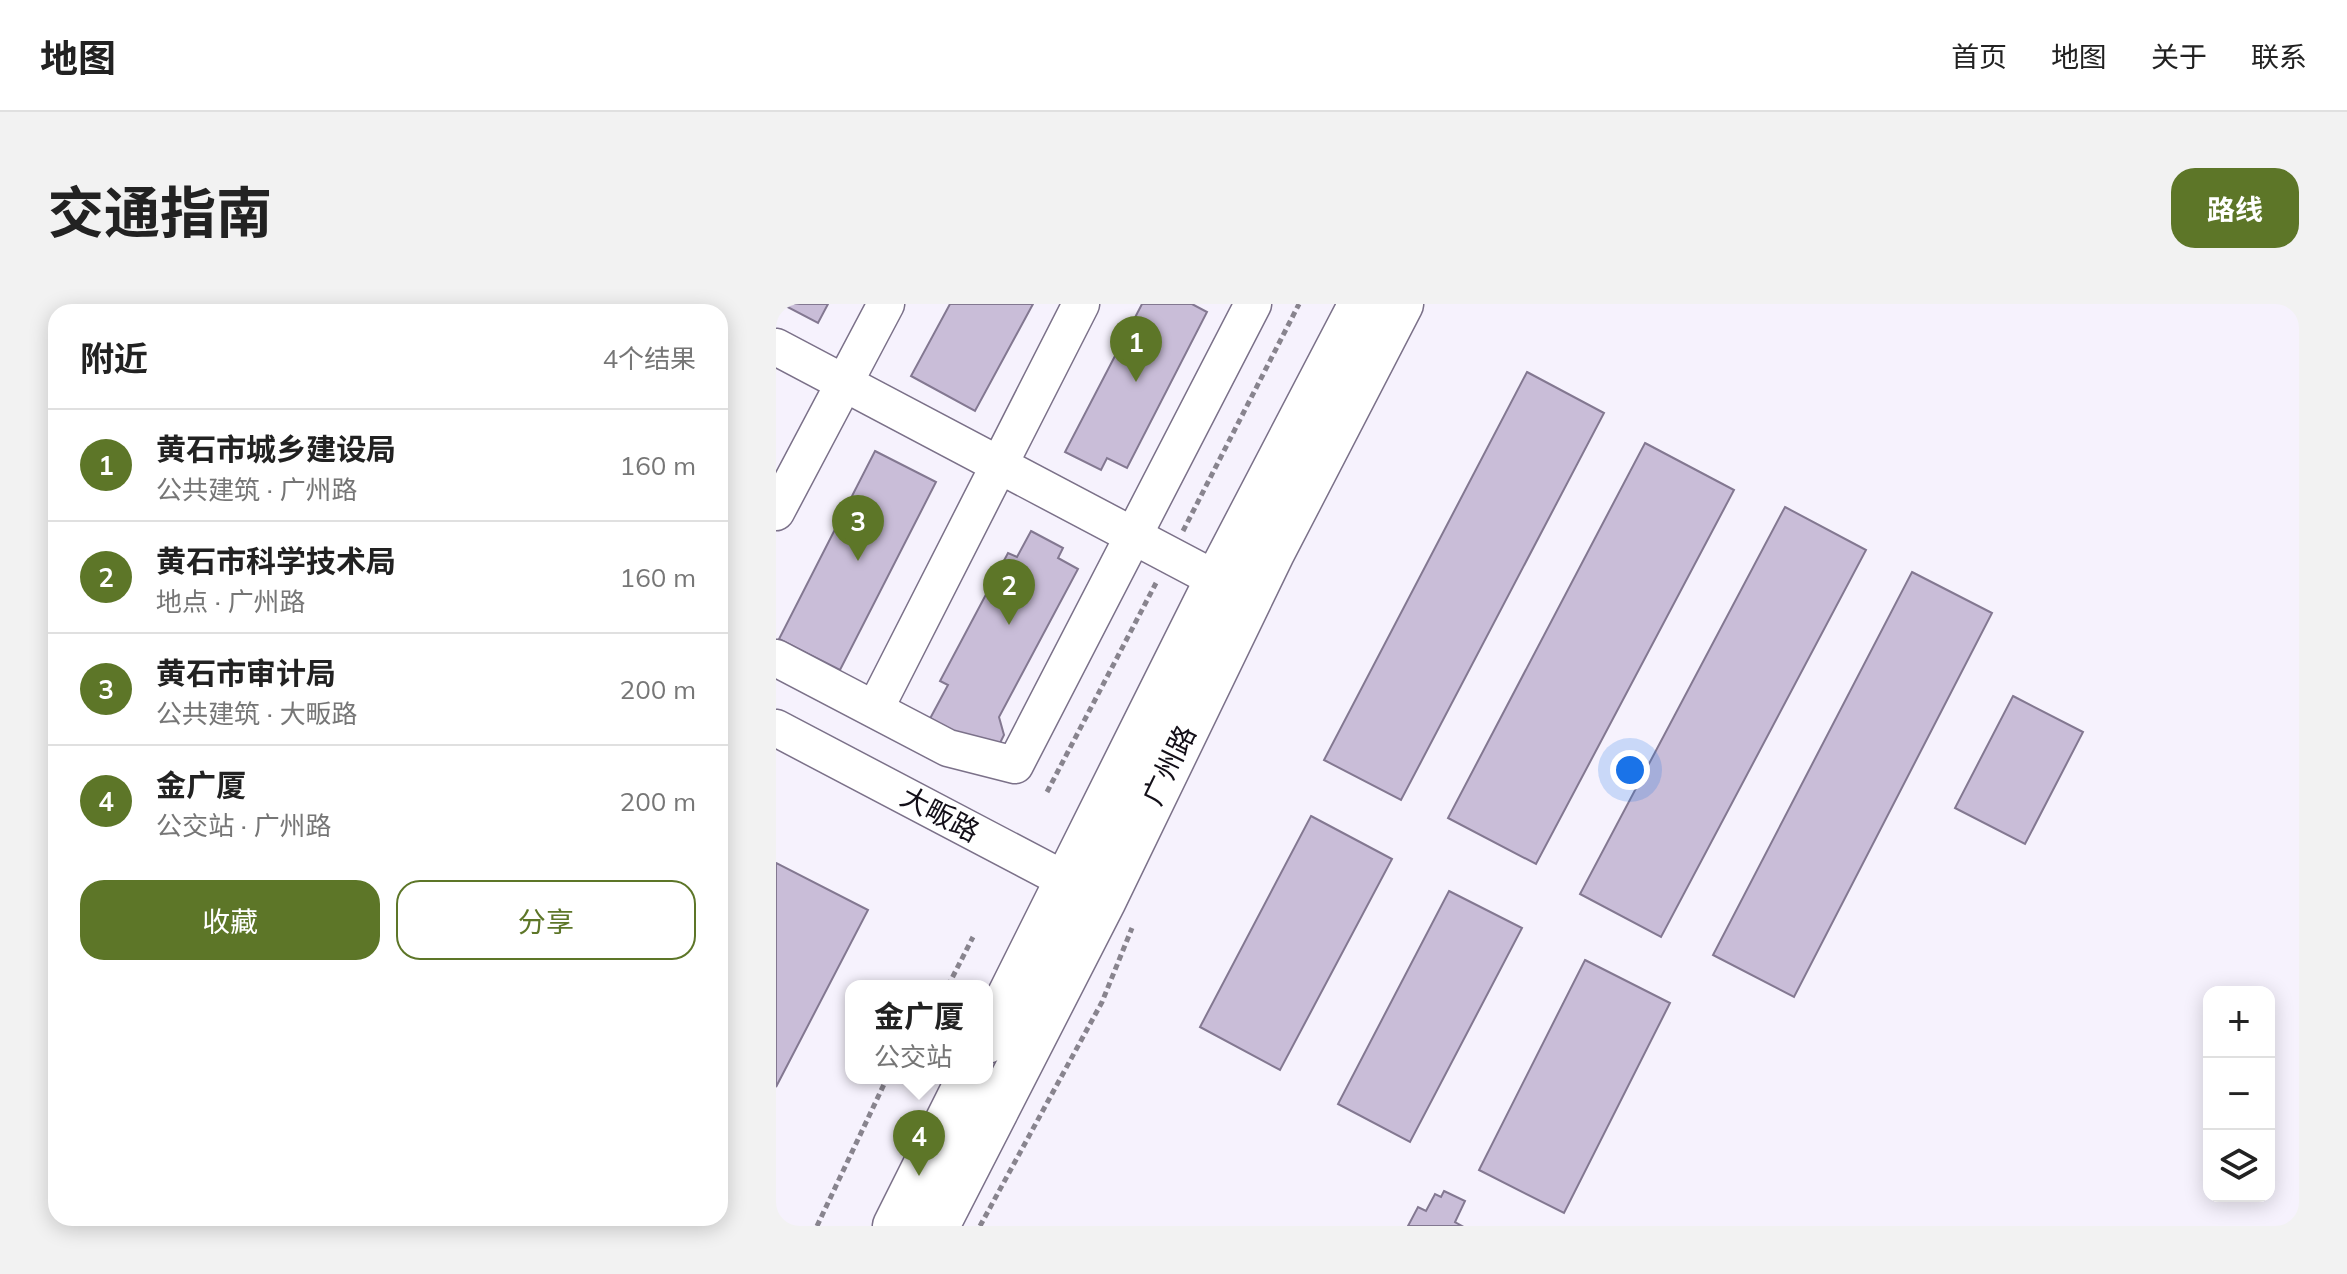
<!DOCTYPE html>
<html lang="zh">
<meta charset="utf-8">
<style>
body{margin:0;font-family:Mulish,"Noto Sans SC",sans-serif;background:#f2f2f2;color:#222}
.controls{position:absolute;right:24px;bottom:24px;display:grid;overflow:hidden;border-radius:16px;box-shadow:0 4px 20px #0003}
.controls button{width:72px;height:72px;display:grid;place-items:center;padding:0;border:0;border-bottom:2px solid #e0e0e0;background:#fff;color:#222;font:40px sans-serif}
.you{position:absolute;left:854px;top:466px;width:28px;height:28px;margin:-20px;border:6px solid #fff;border-radius:50%;background:#1a73e8;box-shadow:0 0 0 12px #1a73e833}
.badge{display:grid;place-items:center;width:52px;height:52px;border-radius:50%;background:#5d7628;color:#fff;font-size:26px;font-weight:700}
.pin{position:absolute;translate:-50% -66px;filter:drop-shadow(0 2px 4px #0008)}
.pin::after{content:'';position:absolute;top:42px;width:28px;height:24px;background:inherit;clip-path:polygon(0 0,100% 0,50% 100%)}
.popup{position:absolute;left:69px;top:676px;width:148px;height:104px;box-sizing:border-box;display:grid;place-content:center;border-radius:16px;background:#fff;filter:drop-shadow(0 2px 6px #0005);font-size:26px;white-space:nowrap;color:#767676}
.popup b{font-size:30px;color:#222}
.popup::after{content:'';position:absolute;left:50%;top:100%;margin-left:-16px;border:16px solid transparent;border-top-color:#fff}
.list{margin:0;padding:0;list-style:none}
h2{display:flex;justify-content:space-between;align-items:center;height:104px;margin:0;padding:0 32px;font-size:34px}
h2 small{font-size:26px;font-weight:400;color:#767676}
.list li{display:grid;grid-template-columns:52px 1fr auto;gap:24px;align-items:center;box-sizing:border-box;height:112px;padding:0 32px;border-top:2px solid #e0e0e0}
.list b{display:block;font-size:30px;white-space:nowrap}
.list p{margin:0;font-size:26px;white-space:nowrap;color:#767676}
.list em{font-size:26px;font-style:normal;color:#767676}
.actions{display:flex;gap:16px;padding:24px 32px}
.actions a{flex:1;padding:18px 0;border:2px solid #5d7628;border-radius:24px;text-align:center;font-size:28px;color:#5d7628}
.actions .main{background:#5d7628;color:#fff}
.icon{flex:none;width:44px;height:44px;fill:none;stroke:currentColor;stroke-width:2;stroke-linecap:round;stroke-linejoin:round}
.map{position:relative;flex:none;width:1523px;height:922px;overflow:hidden;border-radius:24px}
header{display:flex;align-items:center;gap:48px;box-sizing:border-box;height:112px;padding:0 40px;background:#fff;border-bottom:2px solid #e0e0e0}
header strong{font-size:38px}
nav{display:flex;gap:44px;margin-inline-start:auto;font-size:28px}
.intro{display:flex;align-items:center;justify-content:space-between;box-sizing:border-box;height:192px;padding:0 48px}
h1{margin:0;font-size:56px}
.button{padding:20px 36px;border-radius:24px;background:#5d7628;color:#fff;font-size:28px;font-weight:700}
main{display:flex;gap:48px;padding:0 48px}
aside{flex:1;background:#fff;border-radius:24px;box-shadow:0 4px 20px #0003}
.map>svg:first-child{display:block}
.building{fill:#c9bdd8;stroke:#837891;stroke-width:2}
.lines{fill:none;stroke-linecap:round;stroke-linejoin:round}
.minor-casing{stroke:#7b7189;stroke-width:39}
.major-casing{stroke:#7b7189;stroke-width:47}
.path{stroke:#88848e;stroke-width:5;stroke-dasharray:6 4;stroke-linecap:butt}
.minor{stroke:#fff;stroke-width:36}
.major{stroke:#fff;stroke-width:44}
.labels{text-anchor:middle;stroke-width:6;stroke-linejoin:round;paint-order:stroke}
.street-label{font-size:28px;fill:#130f18;stroke:#fff}
</style>
<header>
<strong>地图</strong>
<nav><a>首页</a><a>地图</a><a>关于</a><a>联系</a></nav>
</header>
<div class="intro"><h1>交通指南</h1><a class="button">路线</a></div>
<main>
<aside>
<h2>附近<small>4个结果</small></h2>
<ul class="list">
<li><span class="badge">1</span><div><b>黄石市城乡建设局</b><p>公共建筑 · 广州路</p></div><em>160 m</em></li>
<li><span class="badge">2</span><div><b>黄石市科学技术局</b><p>地点 · 广州路</p></div><em>160 m</em></li>
<li><span class="badge">3</span><div><b>黄石市审计局</b><p>公共建筑 · 大畈路</p></div><em>200 m</em></li>
<li><span class="badge">4</span><div><b>金广厦</b><p>公交站 · 广州路</p></div><em>200 m</em></li>
</ul>
<div class="actions"><a class="main">收藏</a><a>分享</a></div>
</aside>
<div class="map">
<svg width="1523" height="922" viewBox="0 0 1523 922">
<rect width="100%" height="100%" fill="#f6f2fd"/>
<!-- building -->
<g class="building">
<path d="M 6,0 L 52,0 L 42,19 Z"/>
<path d="M 174,0 L 257,0 L 199,107 L 135,72 Z"/>
<path d="M 366,0 L 416,0 L 431,8 L 351,164 L 331,154 L 325,166 L 289,148 Z"/>
<path d="M 751,68 L 828,109 L 625,496 L 548,456 Z"/>
<path d="M 869,139 L 958,186 L 760,560 L 672,514 Z"/>
<path d="M 99,147 L 160,178 L 64,366 L 3,335 Z"/>
<path d="M 1009,203 L 1090,246 L 885,633 L 804,590 Z"/>
<path d="M 255,227 L 287,244 L 282,254 L 302,265 L 223,413 L 228,431 L 220,447 L 149,424 L 172,381 L 164,377 L 232,249 L 241,253 Z"/>
<path d="M 1136,268 L 1216,309 L 1018,693 L 937,651 Z"/>
<path d="M 1237,392 L 1307,428 L 1249,540 L 1179,504 Z"/>
<path d="M 535,512 L 616,555 L 504,766 L 424,723 Z"/>
<path d="M 0,559 L 92,606 L 0,783 Z"/>
<path d="M 673,587 L 746,624 L 634,838 L 562,800 Z"/>
<path d="M 809,656 L 894,699 L 788,909 L 703,866 Z"/>
<path d="M 668,887 L 689,897 L 679,918 L 686,922 L 632,922 L 642,903 L 650,907 L 659,890 L 665,893 Z"/>
</g>
<g class="lines">
<defs>
<g id="minor">
<path d="M 0,43 L 441,276"/>
<path d="M 0,208 L 110,0"/>
<path d="M 0,354 L 172,444 L 239,461 L 477,0"/>
<path d="M 99,405 L 305,0"/>
<path d="M 0,424 L 314,589"/>
</g>
<g id="major">
<path d="M 211,737 L 441,276 L 585,0"/>
<path d="M 119,922 L 193,774"/>
<path d="M 161,922 L 328,596 L 496,249 L 625,0"/>
</g>
</defs>
<!-- minor casing -->
<use href="#minor" class="minor-casing"/>
<!-- major casing -->
<use href="#major" class="major-casing"/>
<!-- path -->
<g class="path">
<path d="M 407,227 L 523,0"/>
<path d="M 271,488 L 380,279"/>
<path d="M 172,682 L 197,633"/>
<path d="M 41,922 L 111,774"/>
<path d="M 204,922 L 326,698 L 356,624"/>
</g>
<!-- minor -->
<use href="#minor" class="minor"/>
<!-- major -->
<use href="#major" class="major"/>
</g>
<g class="labels">
<!-- street labels -->
<g class="street-label">
<text transform="translate(393 461) rotate(-64)" y="10">广州路</text>
<text transform="translate(164 510) rotate(28)" y="10">大畈路</text>
</g>
</g>
</svg>
<div class="controls">
<button>+</button>
<button>−</button>
<button><svg class="icon" aria-label="layers" viewBox="0 0 24 24"><path d="M12 4l9 5-9 5-9-5zM3 14l9 5 9-5"/></svg></button>
</div>
<div class="you"></div>
<div class="pin badge" style="left:360px;top:78px">1</div>
<div class="pin badge" style="left:233px;top:321px">2</div>
<div class="pin badge" style="left:82px;top:257px">3</div>
<div class="pin badge" style="left:143px;top:872px">4</div>
<div class="popup"><b>金广厦</b>公交站</div>
</div>
</main>
